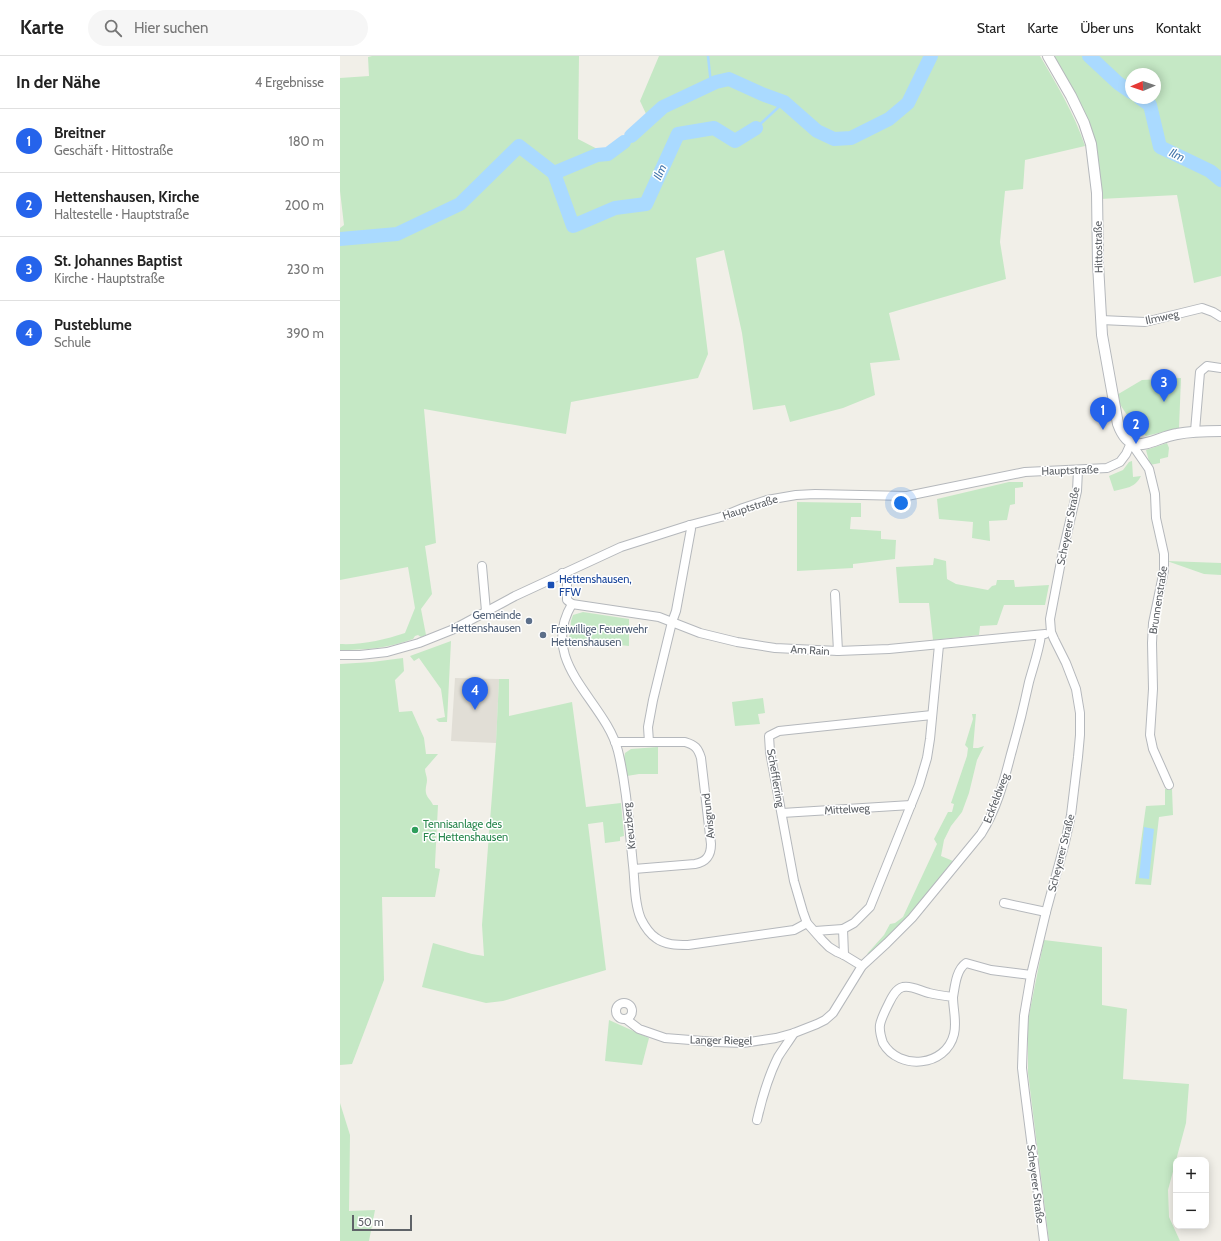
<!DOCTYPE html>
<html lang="de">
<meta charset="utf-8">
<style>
body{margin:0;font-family:Cabin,sans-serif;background:#f6f6f6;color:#222}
.controls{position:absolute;right:12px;bottom:12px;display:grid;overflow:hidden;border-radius:8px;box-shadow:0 2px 10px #0003}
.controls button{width:36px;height:36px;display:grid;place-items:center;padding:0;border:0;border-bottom:1px solid #e0e0e0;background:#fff;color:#222;font:20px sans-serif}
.compass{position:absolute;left:785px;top:12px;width:36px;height:36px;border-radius:50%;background:#fff;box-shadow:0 2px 10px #0003;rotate:268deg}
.scale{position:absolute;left:12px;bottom:10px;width:60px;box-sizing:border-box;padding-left:4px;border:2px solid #5f6368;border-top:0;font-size:11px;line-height:14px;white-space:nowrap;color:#5f6368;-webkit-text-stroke:3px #fff;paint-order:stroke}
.you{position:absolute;left:561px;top:447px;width:14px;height:14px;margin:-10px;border:3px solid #fff;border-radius:50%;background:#1a73e8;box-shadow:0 0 0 6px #1a73e833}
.badge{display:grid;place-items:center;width:26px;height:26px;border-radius:50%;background:#2563eb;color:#fff;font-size:13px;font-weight:700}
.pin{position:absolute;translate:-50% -33px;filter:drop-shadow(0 1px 2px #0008)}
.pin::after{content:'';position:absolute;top:21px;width:14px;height:12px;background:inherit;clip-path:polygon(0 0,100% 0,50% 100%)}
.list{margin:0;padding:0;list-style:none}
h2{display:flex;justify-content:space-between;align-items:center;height:52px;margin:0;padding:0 16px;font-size:17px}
h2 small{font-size:13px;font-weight:400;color:#767676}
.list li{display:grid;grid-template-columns:26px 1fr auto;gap:12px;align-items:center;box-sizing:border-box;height:64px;padding:0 16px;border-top:1px solid #e0e0e0}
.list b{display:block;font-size:15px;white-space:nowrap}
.list p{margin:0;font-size:13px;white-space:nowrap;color:#767676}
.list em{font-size:13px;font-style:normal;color:#767676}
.icon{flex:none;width:22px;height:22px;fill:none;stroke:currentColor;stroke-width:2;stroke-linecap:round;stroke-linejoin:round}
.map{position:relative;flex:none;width:881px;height:1185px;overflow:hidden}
header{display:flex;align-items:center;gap:24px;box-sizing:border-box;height:56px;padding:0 20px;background:#fff;border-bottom:1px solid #e0e0e0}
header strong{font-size:19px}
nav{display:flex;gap:22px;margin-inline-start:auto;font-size:14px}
.search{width:280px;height:36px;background:#f6f6f6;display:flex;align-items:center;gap:10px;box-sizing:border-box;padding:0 14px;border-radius:22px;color:#767676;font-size:15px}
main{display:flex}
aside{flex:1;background:#fff}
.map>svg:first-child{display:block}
.education{fill:#e1ded6}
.green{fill:#c5e8c5;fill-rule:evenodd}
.water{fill:#aadaff}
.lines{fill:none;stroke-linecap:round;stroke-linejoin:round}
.stream{stroke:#aadaff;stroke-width:2.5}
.river{stroke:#aadaff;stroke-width:14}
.minor-casing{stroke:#b5b8bc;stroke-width:10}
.tertiary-casing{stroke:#b5b8bc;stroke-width:12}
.minor{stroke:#fff;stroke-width:8}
.tertiary{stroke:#fff;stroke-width:10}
.transit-dot{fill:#1a4fb4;stroke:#fff;stroke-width:1.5}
.service-dot{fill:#5c6f8a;stroke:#fff;stroke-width:1.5}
.leisure-dot{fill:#2e9e5b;stroke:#fff;stroke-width:1.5}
.labels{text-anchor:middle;stroke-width:3;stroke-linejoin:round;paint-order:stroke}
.street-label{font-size:11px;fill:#5f6368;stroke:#fff}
.transit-label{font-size:11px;fill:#164399;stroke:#fff;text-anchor:start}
.service-label{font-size:11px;fill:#4e5e75;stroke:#fff;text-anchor:end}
.leisure-label{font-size:11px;fill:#27864d;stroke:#fff;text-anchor:start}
.water-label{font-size:12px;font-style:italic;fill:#4174aa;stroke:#fff}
</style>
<header>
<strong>Karte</strong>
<div class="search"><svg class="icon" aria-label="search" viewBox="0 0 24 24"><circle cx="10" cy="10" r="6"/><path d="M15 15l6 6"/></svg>Hier suchen</div>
<nav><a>Start</a><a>Karte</a><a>Über uns</a><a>Kontakt</a></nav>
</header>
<main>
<aside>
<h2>In der Nähe<small>4 Ergebnisse</small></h2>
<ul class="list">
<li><span class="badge">1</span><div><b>Breitner</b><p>Geschäft · Hittostraße</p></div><em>180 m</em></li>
<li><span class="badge">2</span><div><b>Hettenshausen, Kirche</b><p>Haltestelle · Hauptstraße</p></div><em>200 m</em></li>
<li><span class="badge">3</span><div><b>St. Johannes Baptist</b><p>Kirche · Hauptstraße</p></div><em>230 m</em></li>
<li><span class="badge">4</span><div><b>Pusteblume</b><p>Schule</p></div><em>390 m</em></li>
</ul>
</aside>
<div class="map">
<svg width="881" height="1185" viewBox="0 0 881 1185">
<rect width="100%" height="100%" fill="#f1efe8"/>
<!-- education -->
<path class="education" d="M 115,622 L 159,623 L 156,687 L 111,685 Z"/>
<!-- green -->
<g class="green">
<path d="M 32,0 L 239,0 L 238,83 L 265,97 L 308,62 L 300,45 L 319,0 L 700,0 C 717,29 734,57 745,90 L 685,104 L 683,133 L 665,135 L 660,186 L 666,223 L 549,257 L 560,304 L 530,307 L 535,339 L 503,352 L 450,366 L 445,349 L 413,354 L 402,277 L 384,194 L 356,202 L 368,298 L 358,322 L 231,346 L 226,378 L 84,353 L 96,487 L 85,490 L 92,538 L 81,553 L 86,579 L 81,581 L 78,579 L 75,580 L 73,583 C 49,592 25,594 0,594 L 0,588 C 22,589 44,584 65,577 L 75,552 L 68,511 L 0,524 L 0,172 L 4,169 L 0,135 L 0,22 L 29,20 L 28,1 Z"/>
<path d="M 714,0 L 881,0 L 881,220 L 854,227 L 837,139 L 760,143 L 756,90 L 753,78 ZM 791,18 L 815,18 L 815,42 L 791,42 Z"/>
<path d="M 841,322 L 839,372 L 806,380 C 792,367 785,357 775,340 L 802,324 Z"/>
<path d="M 827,387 L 829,392 L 828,401 L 820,403 L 820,407 L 810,409 L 806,394 Z"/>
<path d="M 792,405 L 793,421 L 801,420 C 795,432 786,432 774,435 L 769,420 L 783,414 L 789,406 Z"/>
<path d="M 669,426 L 683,426 L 683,431 L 675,432 L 675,448 L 670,449 L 667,464 L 649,465 L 650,485 L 632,482 L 633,466 L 599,463 L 597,443 Z"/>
<path d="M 457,446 L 521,447 L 521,461 L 511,461 L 510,473 L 541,475 L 541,483 L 556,484 L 555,503 L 513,508 L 513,512 L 457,515 Z"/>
<path d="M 594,502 L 606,505 L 607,523 L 616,528 L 648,534 L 652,530 L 656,529 L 657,524 L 674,524 L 675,531 L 709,529 L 705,549 L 664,549 L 657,569 L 640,570 L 639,579 L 593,584 L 589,547 L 559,547 L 556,511 L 593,509 Z"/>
<path d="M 827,505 L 881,507 L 881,519 L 864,518 Z"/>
<path d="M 243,556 L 289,563 L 289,590 L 229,584 L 231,565 L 233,559 Z"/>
<path d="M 111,585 L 107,666 L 99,666 L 96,663 L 105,661 L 101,633 L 79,602 L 74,605 L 70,600 Z"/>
<path d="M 63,602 L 64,615 L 55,624 L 59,656 L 72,655 L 84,682 L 86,698 L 98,698 L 85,713 C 85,717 87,720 87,724 C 87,728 85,732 86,737 C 87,742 91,744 93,749 L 98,749 L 95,808 L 95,812 L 100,813 L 95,841 L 42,841 L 44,924 L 12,1008 L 0,1009 L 0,608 L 32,606 Z"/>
<path d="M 159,623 L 169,623 L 169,660 L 232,646 L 246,751 L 281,747 L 284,780 L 280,781 L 280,785 L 265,787 L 263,766 L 248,768 L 266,914 L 163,945 L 146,947 L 82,931 L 93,887 L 132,898 L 144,900 L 142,869 L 156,687 Z"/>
<path d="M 423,642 L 425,657 L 418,658 L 420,668 L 395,670 L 392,646 Z"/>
<path d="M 632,658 L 636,658 L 633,692 L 638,692 L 644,690 L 637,704 L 629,737 L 622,756 L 611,770 L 604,784 L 601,800 L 613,805 L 567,864 L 553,875 L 540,888 L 535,896 L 527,898 L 544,879 L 550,868 L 555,867 L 563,861 L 597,788 L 594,783 L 608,756 L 612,756 L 614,748 L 611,747 L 627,700 L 628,692 L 625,689 L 633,663 Z"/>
<path d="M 318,691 L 318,718 L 299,718 L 287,720 L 284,702 L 285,697 L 291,693 Z"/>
<path d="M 825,733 L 832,733 L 833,759 L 819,761 L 811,829 L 795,828 L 806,750 L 825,749 Z"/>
<path d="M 704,884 L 762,891 L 762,949 L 787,953 L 783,1023 L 849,1028 L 846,1067 L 828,1134 L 829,1161 L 840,1185 L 709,1185 L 688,1017 L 688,964 Z"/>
<path d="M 269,964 L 309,982 L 302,1009 L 265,1005 Z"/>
<path d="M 0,1047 L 10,1079 L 9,1155 L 35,1154 L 29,1185 L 0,1185 Z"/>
</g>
<!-- water -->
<path class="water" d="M 804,771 L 814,773 L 809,823 L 799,822 Z"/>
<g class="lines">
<!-- stream -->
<g class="stream">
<path d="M 368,0 L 371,28"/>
<path d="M 416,72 L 444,46"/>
</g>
<!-- river -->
<g class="river">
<path d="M 749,0 L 778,27 L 791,36"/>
<path d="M 800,42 L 810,49 L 820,91 L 870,115 L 881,124"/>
<path d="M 291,80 L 323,51 L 376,26 L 389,23 L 422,38 L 444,46 L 477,75 L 494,83 L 511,82 L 549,63 L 568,47 L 591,0"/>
<path d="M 214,117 L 257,99 L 268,98 L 284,86"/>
<path d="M 0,183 L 57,178 L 120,148 L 179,90 L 214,117 L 233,170 L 275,152 L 306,148 L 338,78 L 374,72 L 395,85 L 416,72"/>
</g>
<defs>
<g id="minor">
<path d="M 761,264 L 805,266 L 862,252 L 873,256 L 881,261"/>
<path d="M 855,375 L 860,316 L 867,310 L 881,312"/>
<path d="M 791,387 L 809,413 L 815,438 L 816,462 L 824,498 L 824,514 L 813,567 L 812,587 L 813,633 L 810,679 L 813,693 L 829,729"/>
<path d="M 142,510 L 146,555"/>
<path d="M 222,517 L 227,526 L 227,544 L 232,548 C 197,607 265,644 278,695 C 287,732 289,771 293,809 C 295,826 294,847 301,863 C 304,869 310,878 316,882 C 325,889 337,889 348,889 L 454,874 L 467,867"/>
<path d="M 495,538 L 498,595"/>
<path d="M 232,548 L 319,561 L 360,577 L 397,586 L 435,592 L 498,595 L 549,593 L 705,578"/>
<path d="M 0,599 L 20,599 L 47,596 L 79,587 L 114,573 L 175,540 L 281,491 L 350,469 L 381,461 L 403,452 L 427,444 L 456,439 L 475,438 L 567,440 L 685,416 L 767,412 L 780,406 L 786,398 L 791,387"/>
<path d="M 275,686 L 345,686 C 355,689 358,692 361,702 L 371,788 C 371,800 366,806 355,808 L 294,813"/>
<path d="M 309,686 L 308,671 L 313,644 L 332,566 L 336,555 L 351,473 L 350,469"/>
<path d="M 442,757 L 571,749"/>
<path d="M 664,847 L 706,856"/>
<path d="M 503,873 L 514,867 L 530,851 L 579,729 L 587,702 L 590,683 L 599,589"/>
<path d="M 475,875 L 503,873 L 504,899"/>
<path d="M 522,910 L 504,899 L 497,896 L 489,891 L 482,884 L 467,867 L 463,856 L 454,825 L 430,696 L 429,680 L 439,675 L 592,659"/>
<path d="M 613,941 C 613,953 617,966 614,978 C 606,1011 559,1015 543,987 C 541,981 539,975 540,969 C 541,963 545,955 548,949 C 551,943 555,933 563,931 C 572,929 580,935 589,937 C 597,939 605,940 613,941 C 615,930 616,914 626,907 L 651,914 L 691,919"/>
<circle cx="284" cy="955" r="8"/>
<path d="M 286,963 L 299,973 L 325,982 L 376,986 L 403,987 L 436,982 L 454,977 L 477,968 L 485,964 L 493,957 L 522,910 L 547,887 L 572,862 L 641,778 C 657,753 664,725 671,698 C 678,674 684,650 689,626 C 693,611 699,595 701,579"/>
<path d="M 417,1064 C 422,1042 428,1021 438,1001 C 443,993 449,985 454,977"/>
<path d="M 704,1185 L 685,1037 L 682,1012 L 683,983 L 684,960 L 691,919 L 706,856 L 725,786 L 731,759 L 738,701 L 740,679 L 740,657 L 736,633 L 726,607 L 714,583 L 711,576 L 710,563 L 723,495 L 737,435 L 738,414"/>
</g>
<path id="tertiary" d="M 708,0 L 731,40 L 744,67 L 751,88 L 757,137 L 758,208 L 762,279 L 778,368 C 791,404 812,382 837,378 C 852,375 866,375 881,375"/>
</defs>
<!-- minor casing -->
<use href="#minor" class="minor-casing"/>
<!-- tertiary casing -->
<use href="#tertiary" class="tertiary-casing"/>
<!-- minor -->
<use href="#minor" class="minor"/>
<!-- tertiary -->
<use href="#tertiary" class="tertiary"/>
</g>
<!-- markers -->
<rect class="transit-dot" x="207" y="525" width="8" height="8" rx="2"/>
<g class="service-dot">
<circle cx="189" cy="565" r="4"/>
<circle cx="203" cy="579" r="4"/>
</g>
<circle class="leisure-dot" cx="75" cy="774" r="4"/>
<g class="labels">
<!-- street labels -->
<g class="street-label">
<text transform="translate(758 191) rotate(-91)" y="4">Hittostraße</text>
<text transform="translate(822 261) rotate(-12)" y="4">Ilmweg</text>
<text transform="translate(730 414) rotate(-2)" y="4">Hauptstraße</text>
<text transform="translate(410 451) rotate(-18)" y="4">Hauptstraße</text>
<text transform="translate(728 470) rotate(-79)" y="4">Scheyerer Straße</text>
<text transform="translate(818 544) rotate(-81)" y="4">Brunnenstraße</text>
<text transform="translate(470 594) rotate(3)" y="4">Am Rain</text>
<text transform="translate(436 722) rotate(80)" y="4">Schefflerring</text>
<text transform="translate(656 742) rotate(-69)" y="4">Eckfeldweg</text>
<text transform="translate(507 753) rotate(-3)" y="4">Mittelweg</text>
<text transform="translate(368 760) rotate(-96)" y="4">Avisgrund</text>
<text transform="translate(289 770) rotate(-96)" y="4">Kreuzberg</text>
<text transform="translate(721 797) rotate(-76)" y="4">Scheyerer Straße</text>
<text transform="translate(381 984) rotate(1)" y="4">Langer Riegel</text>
<text transform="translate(696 1128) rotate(83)" y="4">Scheyerer Straße</text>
</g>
<!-- transit labels -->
<g class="transit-label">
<text x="219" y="527">Hettenshausen,<tspan x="219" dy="13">FFW</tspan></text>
</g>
<!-- service labels -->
<g class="service-label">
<text x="181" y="563">Gemeinde<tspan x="181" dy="13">Hettenshausen</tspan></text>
<text x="211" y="577" text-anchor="start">Freiwillige Feuerwehr<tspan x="211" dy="13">Hettenshausen</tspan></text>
</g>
<!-- leisure labels -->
<g class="leisure-label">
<text x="83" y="772">Tennisanlage des<tspan x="83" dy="13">FC Hettenshausen</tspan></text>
</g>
<!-- water labels -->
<g class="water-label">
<text transform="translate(837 99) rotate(25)" y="4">Ilm</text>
<text transform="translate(320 116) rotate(-65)" y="4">Ilm</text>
</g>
</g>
</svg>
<div class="controls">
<button>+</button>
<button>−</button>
</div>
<svg class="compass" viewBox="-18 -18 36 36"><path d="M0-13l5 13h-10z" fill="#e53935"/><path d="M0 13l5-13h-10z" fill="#767676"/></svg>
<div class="scale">50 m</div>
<div class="you"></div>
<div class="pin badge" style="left:763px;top:374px">1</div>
<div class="pin badge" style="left:796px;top:388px">2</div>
<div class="pin badge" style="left:824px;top:346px">3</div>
<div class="pin badge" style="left:135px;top:654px">4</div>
</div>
</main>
